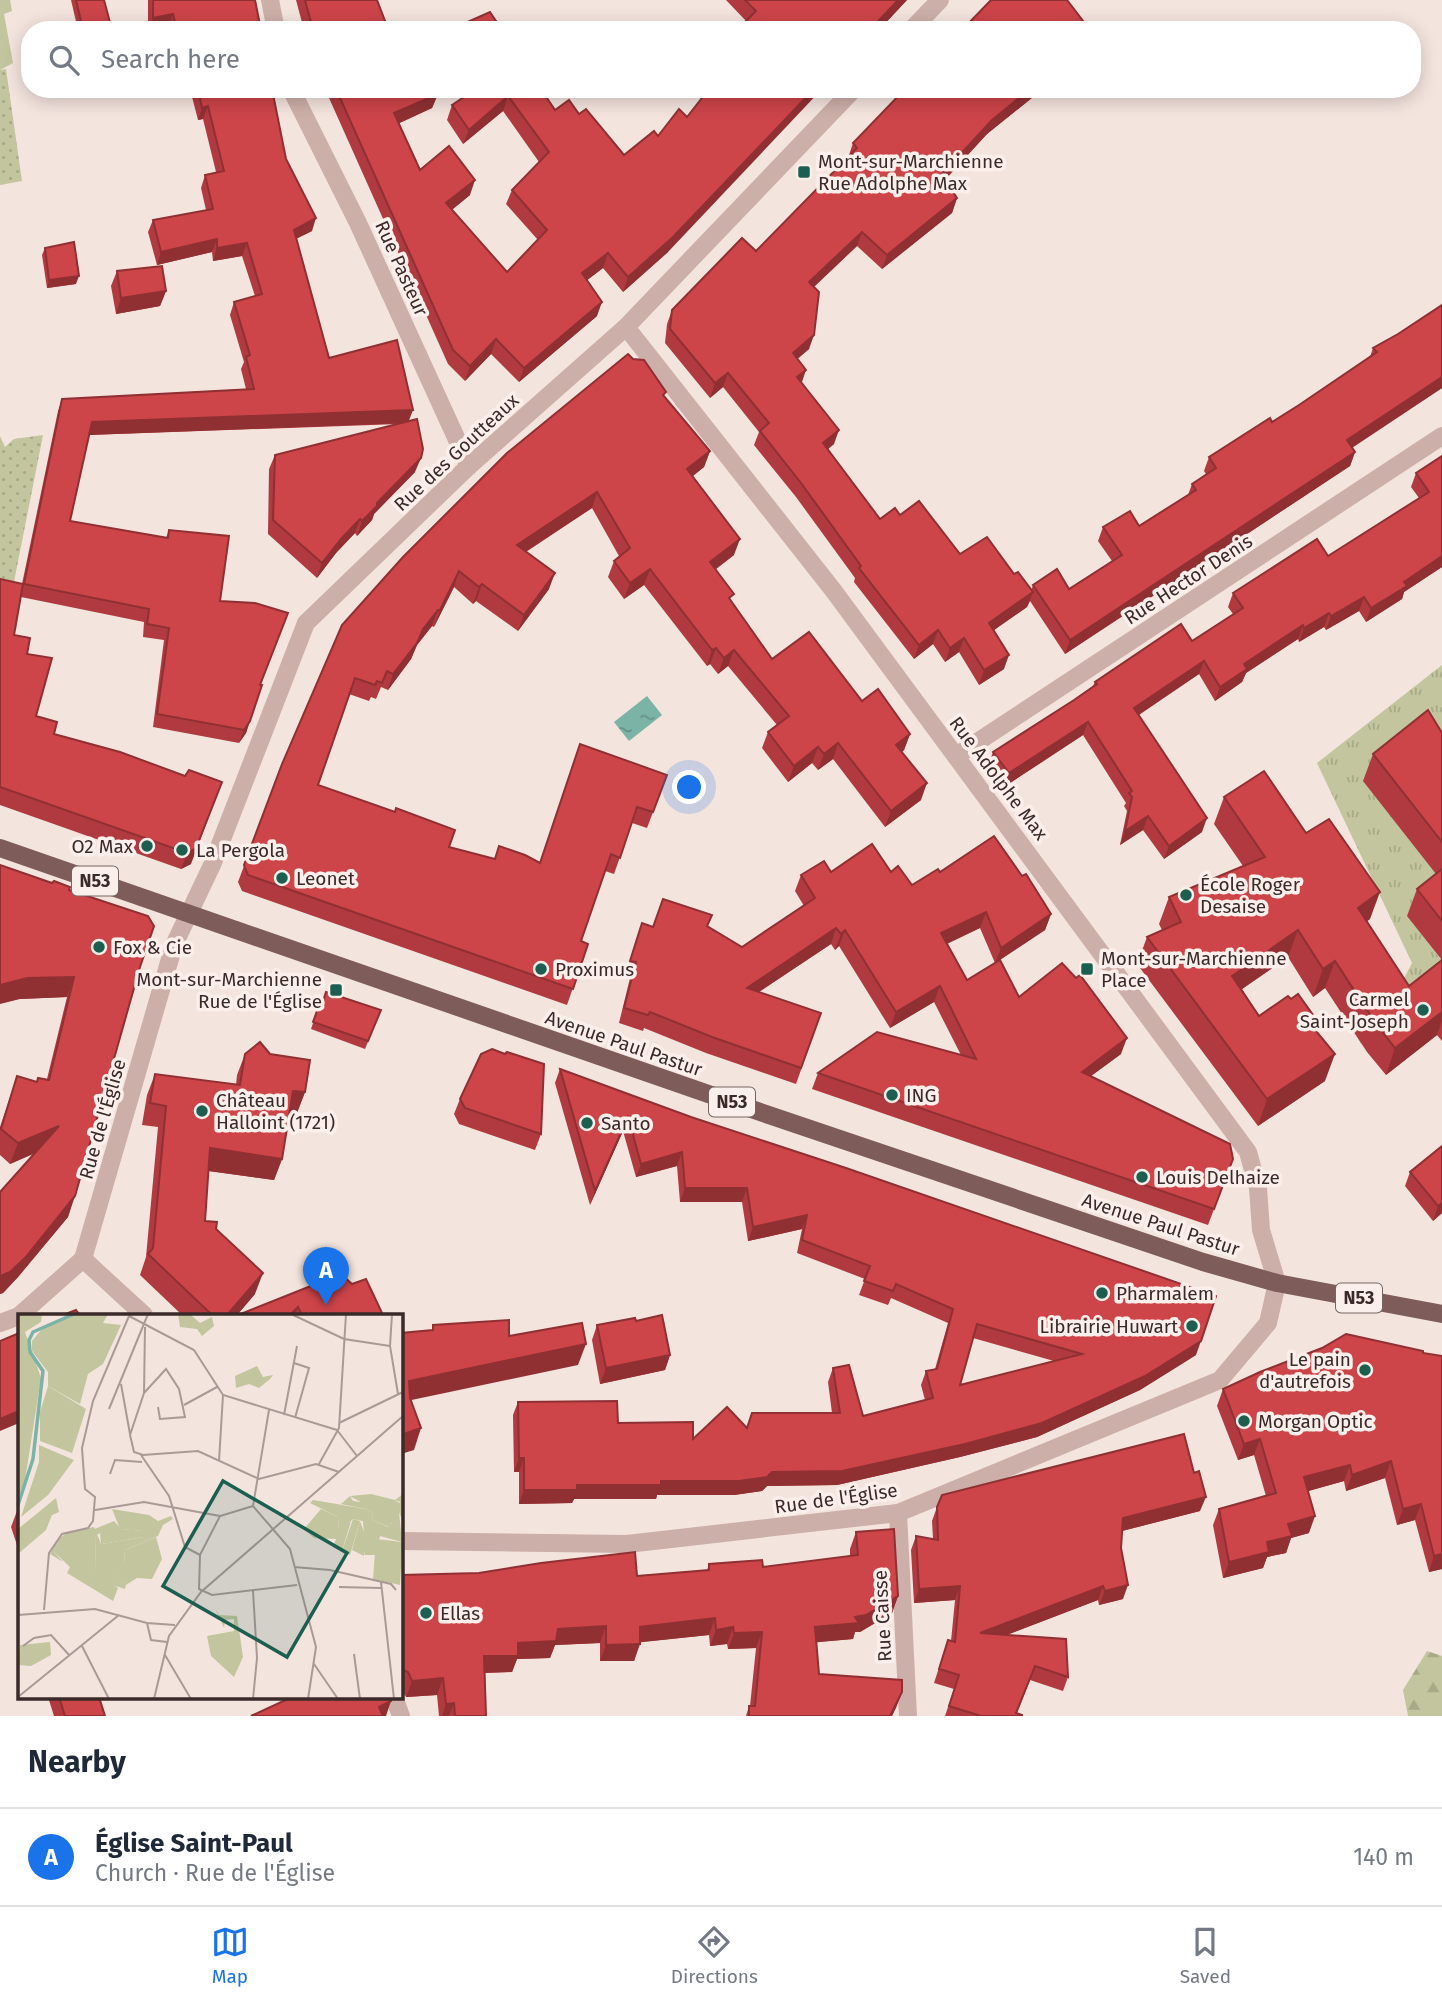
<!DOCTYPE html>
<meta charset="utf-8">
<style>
body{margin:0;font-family:"Fira Sans",sans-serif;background:#f2f2f3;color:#1f2937}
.you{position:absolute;left:690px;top:788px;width:24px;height:24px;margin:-18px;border:5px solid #fff;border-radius:50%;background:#1a73e8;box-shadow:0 0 0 10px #1a73e833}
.badge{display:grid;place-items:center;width:46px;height:46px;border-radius:50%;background:#1a73e8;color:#fff;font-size:23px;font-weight:700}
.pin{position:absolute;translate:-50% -58px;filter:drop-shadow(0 2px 4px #0008)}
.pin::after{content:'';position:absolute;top:37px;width:24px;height:21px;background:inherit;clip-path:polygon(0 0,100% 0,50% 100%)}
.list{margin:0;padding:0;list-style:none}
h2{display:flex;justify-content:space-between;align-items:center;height:91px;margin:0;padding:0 28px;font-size:30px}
h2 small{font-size:23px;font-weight:400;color:#747a83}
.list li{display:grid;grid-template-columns:46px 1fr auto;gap:21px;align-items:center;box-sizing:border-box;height:98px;padding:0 28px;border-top:2px solid #e0e1e3}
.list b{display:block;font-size:26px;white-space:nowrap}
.list p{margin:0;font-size:23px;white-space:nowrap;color:#747a83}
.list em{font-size:23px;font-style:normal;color:#747a83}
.icon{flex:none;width:38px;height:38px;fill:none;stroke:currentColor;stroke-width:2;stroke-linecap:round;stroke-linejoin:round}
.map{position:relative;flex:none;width:1442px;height:1716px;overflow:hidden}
.search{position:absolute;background:#fff;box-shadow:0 4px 18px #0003;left:21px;right:21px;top:21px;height:77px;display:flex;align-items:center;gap:18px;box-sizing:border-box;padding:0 24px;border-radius:28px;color:#747a83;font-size:26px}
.sheet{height:189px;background:#fff}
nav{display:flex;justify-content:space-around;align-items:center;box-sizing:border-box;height:98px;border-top:2px solid #e0e1e3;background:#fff;font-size:19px;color:#747a83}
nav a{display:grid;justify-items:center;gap:4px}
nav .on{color:#1a73e8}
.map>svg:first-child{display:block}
.grass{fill:url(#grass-dots)}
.forest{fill:url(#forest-firs)}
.park{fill:url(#park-tufts)}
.garden{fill:#c2c59d}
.water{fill:url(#water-ripples)}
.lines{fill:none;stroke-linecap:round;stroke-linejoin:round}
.minor{stroke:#cdafa9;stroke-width:18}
.major{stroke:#7d5c5a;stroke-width:18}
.wall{fill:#b03a3f;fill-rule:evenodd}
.shaded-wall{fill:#903033}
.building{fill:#cd4449;stroke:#903033;stroke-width:2;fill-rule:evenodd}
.poi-dot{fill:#1c5f50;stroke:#fbefeb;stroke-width:2.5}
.labels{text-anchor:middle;stroke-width:7;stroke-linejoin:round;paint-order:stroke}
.shield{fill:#fbefeb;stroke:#746563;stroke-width:2}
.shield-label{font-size:18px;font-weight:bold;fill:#3a2a29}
.poi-label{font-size:19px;fill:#3a2a29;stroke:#fbefeb;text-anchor:start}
.street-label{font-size:19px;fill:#3a2a29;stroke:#fbefeb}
.inset-river{fill:none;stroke:#7bb3a6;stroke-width:3.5}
.inset-road{fill:none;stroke:#aa9a96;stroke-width:2}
.view{fill:#1c5f50;fill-opacity:0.15;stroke:#1c5f50;stroke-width:3.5}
.inset-edge{fill:none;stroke:#3a2a29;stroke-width:3.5}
</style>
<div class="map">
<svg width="1442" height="1716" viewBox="0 0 1442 1716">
<defs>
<pattern id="grass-dots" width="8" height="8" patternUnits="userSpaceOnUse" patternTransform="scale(1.75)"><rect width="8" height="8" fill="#c2c59d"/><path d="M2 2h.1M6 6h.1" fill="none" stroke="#a7a987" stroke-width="1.8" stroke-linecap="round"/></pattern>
<pattern id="forest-firs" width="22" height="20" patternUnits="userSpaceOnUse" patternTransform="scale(1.75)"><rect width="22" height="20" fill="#c2c59d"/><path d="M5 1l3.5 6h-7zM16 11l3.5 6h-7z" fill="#a7a987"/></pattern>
<pattern id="park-tufts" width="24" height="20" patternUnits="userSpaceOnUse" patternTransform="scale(1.75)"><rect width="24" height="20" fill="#c2c59d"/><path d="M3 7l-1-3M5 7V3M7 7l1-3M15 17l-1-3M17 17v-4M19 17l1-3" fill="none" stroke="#a7a987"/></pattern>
<pattern id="water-ripples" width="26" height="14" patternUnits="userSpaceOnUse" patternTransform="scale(1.75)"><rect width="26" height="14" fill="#7bb3a6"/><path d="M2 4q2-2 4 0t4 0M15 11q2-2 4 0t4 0" fill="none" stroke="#669287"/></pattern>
</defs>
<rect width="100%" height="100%" fill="#f4e4de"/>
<!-- grass -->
<g class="grass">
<path d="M 6,69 L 22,181 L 0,185 L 0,70 Z"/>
<path d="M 43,435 L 12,592 L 0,590 L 0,436 L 5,447 L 14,439 Z"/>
</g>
<!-- forest -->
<path class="forest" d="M 1427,1651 L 1442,1656 L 1442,1716 L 1408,1716 L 1403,1690 Z"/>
<!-- park -->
<path class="park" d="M 1442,665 L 1442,889 L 1408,916 L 1442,961 L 1434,985 L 1361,1044 L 1349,1024 L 1402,982 L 1412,963 L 1317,763 Z"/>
<!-- garden -->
<path class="garden" d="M 0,0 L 10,0 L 12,11 L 4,14 L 13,63 L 0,70 Z"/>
<!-- water -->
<path class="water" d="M 647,696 L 662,715 L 629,741 L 614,722 Z"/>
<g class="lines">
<!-- minor -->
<g class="minor">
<path d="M 270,0 L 276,30"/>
<path d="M 911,30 L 940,0"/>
<path d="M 291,89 L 358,223 L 469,466"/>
<path d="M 956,756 L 1442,436"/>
<path d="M 83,1259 L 174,945 L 212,865 L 306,623 L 469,466 L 626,327 L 854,89"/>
<path d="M 83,1259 L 144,1315"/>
<path d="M 20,1315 L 83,1259"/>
<path d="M 0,1323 L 19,1316"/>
<path d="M 898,1513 L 908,1716"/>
<path d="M 401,1541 L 627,1544 L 898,1513 L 1220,1380 L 1268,1323 L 1277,1283 L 1261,1230 L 1258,1188 L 1248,1152 L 833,590 L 626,327"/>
<path d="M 394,1697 L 401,1716"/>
</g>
<!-- major -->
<path class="major" d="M 0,848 L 763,1113 L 1203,1262 L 1277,1283 L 1442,1314"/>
</g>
<!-- wall -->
<g class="wall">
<path d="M 71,0 L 104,0 L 112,30 L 78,30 Z"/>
<path d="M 148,0 L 255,0 L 261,30 L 169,30 L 168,27 L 148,30 Z"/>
<path d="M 296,0 L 377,0 L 382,30 L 304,30 Z"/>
<path d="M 726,0 L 907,0 L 879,30 L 743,30 L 746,21 Z"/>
<path d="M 190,89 L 272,89 L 286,159 L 312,231 L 296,239 L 329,358 L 409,421 L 415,472 L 374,514 L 372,520 L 357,536 L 355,533 L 336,553 L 317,578 L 268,534 L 269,469 L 275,455 L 399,424 L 89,435 L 70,521 L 166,538 L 169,530 L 220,601 L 261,685 L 246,733 L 239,743 L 153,727 L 164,640 L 143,637 L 144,622 L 21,597 L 14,635 L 27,654 L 36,716 L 54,734 L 185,776 L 191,864 L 181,869 L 0,805 L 0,579 L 22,584 L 58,411 L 62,399 L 246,389 L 241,369 L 244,362 L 230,315 L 234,302 L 255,296 L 242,256 L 213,261 L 212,252 L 157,265 L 148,232 L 153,220 L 206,210 L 201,188 L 205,175 L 216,172 L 203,119 L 198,120 Z"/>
<path d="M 325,89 L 436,89 L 438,94 L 432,108 L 399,123 L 420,170 L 470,195 L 452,210 L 507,272 L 538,240 L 506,204 L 512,190 L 539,162 L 503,111 L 463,144 L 447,120 L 452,105 L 541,89 L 555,110 L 668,252 L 623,292 L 603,268 L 587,280 L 597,316 L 519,382 L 491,354 L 465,381 L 448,364 Z"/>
<path d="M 905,89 L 1043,89 L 987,134 L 946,179 L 957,198 L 952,213 L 882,269 L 857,246 L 814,287 L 809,349 L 797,359 L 802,383 L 834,444 L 828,449 L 880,519 L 900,515 L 960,554 L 1014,574 L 1031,591 L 1033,585 L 1069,589 L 1112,561 L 1098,541 L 1103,527 L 1139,526 L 1188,495 L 1192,484 L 1206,474 L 1204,471 L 1209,457 L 1272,422 L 1299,405 L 1370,357 L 1373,348 L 1398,334 L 1442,305 L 1442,388 L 1352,448 L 1355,452 L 1350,466 L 1065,654 L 1030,601 L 1027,607 L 994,630 L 1004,669 L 979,685 L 959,652 L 945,662 L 933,644 L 914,659 L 854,582 L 855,578 L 796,497 L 754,445 L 759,432 L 723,387 L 710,398 L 665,343 L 667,324 L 672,310 L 756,251 L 848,158 L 853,143 Z"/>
<path d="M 45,248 L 76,284 L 47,288 L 42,255 Z"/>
<path d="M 117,271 L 166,291 L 160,306 L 116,314 L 111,286 Z"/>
<path d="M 665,397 L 710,451 L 704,467 L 693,476 L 734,555 L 716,569 L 731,602 L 772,659 L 862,701 L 910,734 L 904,750 L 902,752 L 921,800 L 885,827 L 833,759 L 818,770 L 812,763 L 788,782 L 762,748 L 768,732 L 777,725 L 728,666 L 718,674 L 710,664 L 707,666 L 644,585 L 624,599 L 608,577 L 614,561 L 619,556 L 592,508 L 526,552 L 549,589 L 518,631 L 476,601 L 473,604 L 454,587 L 434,627 L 432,626 L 417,645 L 411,659 L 388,690 L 381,687 L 376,699 L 371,697 L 369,701 L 349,694 L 318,785 L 449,847 L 494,859 L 539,863 L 667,775 L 647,828 L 632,823 L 614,874 L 605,871 L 581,941 L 588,944 L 567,1005 L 242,891 L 238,882 L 282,764 L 342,625 Z"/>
<path d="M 1442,456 L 1442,567 L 1404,592 L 1402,599 L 1366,622 L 1359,611 L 1326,630 L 1324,627 L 1299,642 L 1298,639 L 1246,673 L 1242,682 L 1215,701 L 1199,674 L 1139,715 L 1202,832 L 1164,859 L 1143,830 L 1120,845 L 1127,811 L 1124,806 L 1126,803 L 1083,735 L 1004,787 L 988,766 L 993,752 L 1074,700 L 1093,686 L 1095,682 L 1192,641 L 1233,614 L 1228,607 L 1233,593 L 1328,556 L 1419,498 L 1411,487 L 1416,473 Z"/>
<path d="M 1442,733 L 1442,1041 L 1437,1035 L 1386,1075 L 1367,1052 L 1325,988 L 1313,997 L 1288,957 L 1242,989 L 1259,1016 L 1319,1034 L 1325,1081 L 1258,1126 L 1137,964 L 1147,937 L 1162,930 L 1159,924 L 1169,897 L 1243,866 L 1214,824 L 1224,797 L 1306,833 L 1370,919 L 1367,921 L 1409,986 L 1440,961 L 1441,959 L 1407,916 L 1417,889 L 1436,874 L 1363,781 L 1373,754 Z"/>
<path d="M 831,872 L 891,872 L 912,885 L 940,872 L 1051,914 L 1045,930 L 1000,960 L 1019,997 L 1121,1054 L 1091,1076 L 1233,1159 L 1208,1225 L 812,1089 L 818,1073 L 961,1055 L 934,1002 L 890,1028 L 839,946 L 835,950 L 831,944 L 759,992 L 821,1013 L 796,1084 L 706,1053 L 644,1028 L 643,1031 L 619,1023 L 630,978 L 625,976 L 642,923 L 653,927 L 707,927 L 742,947 L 804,906 L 795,891 L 801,875 ZM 980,928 L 995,963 L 967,980 L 947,944 Z"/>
<path d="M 69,890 L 140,967 L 68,1217 L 18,1277 L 3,1293 L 0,1294 L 0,1192 L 34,1153 L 10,1164 L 0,1155 L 0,1127 L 17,1076 L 37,1082 L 47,1079 L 67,997 L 20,999 Z"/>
<path d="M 321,1000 L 381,1010 L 365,1049 L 311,1029 Z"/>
<path d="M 245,1054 L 270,1054 L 305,1092 L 297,1113 L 290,1112 L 282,1159 L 274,1180 L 208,1171 L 205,1221 L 216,1229 L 255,1294 L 237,1315 L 182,1315 L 140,1275 L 146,1257 L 158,1127 L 142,1125 L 147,1095 L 155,1074 L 236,1085 L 237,1075 Z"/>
<path d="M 560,1069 L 1196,1355 L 1140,1390 L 1037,1437 L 960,1457 L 837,1485 L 767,1486 L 762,1491 L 734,1495 L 657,1495 L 656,1499 L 574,1499 L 572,1503 L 519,1504 L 519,1472 L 514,1472 L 513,1415 L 518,1402 L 693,1439 L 747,1428 L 752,1413 L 832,1413 L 828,1382 L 833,1368 L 863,1416 L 925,1400 L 921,1385 L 926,1371 L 935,1369 L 948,1323 L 891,1298 L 888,1305 L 859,1295 L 865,1279 L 797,1253 L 802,1229 L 748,1241 L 742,1202 L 680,1202 L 677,1166 L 636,1177 L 623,1131 L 590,1205 L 555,1083 ZM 973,1338 L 1054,1361 L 960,1385 Z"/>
<path d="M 460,1099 L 541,1134 L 535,1150 L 459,1124 L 454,1114 Z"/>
<path d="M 1442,1146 L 1442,1213 L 1433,1221 L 1405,1186 L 1410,1172 Z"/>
<path d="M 341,1274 L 383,1315 L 238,1315 Z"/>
<path d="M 636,1321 L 670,1355 L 665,1370 L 600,1384 L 592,1340 L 597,1325 Z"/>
<path d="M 1423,1351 L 1442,1569 L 1429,1572 L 1415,1520 L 1397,1525 L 1385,1478 L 1346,1491 L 1344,1481 L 1308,1491 L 1309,1533 L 1291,1538 L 1286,1553 L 1267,1557 L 1263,1568 L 1223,1578 L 1213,1525 L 1219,1509 L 1266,1496 L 1254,1455 L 1238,1460 L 1217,1406 L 1223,1389 Z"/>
<path d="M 937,1507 L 1200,1511 L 1122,1531 L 1121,1548 L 1123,1599 L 1099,1605 L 1098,1600 L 1007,1635 L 1068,1677 L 1063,1691 L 1030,1680 L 1017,1713 L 1022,1716 L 945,1716 L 954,1689 L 934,1683 L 948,1640 L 951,1641 L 955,1600 L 914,1603 L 911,1550 L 916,1536 L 933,1539 L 932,1521 Z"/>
<path d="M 19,1510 L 19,1551 L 11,1527 L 17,1511 Z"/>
<path d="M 856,1532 L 898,1596 L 892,1613 L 860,1632 L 855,1632 L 853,1639 L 816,1642 L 819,1674 L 902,1692 L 892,1716 L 746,1716 L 749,1706 L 750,1706 L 756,1648 L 728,1649 L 727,1644 L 710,1646 L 709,1635 L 640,1642 L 634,1661 L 600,1661 L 600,1643 L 555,1645 L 550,1658 L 517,1659 L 512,1672 L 485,1673 L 486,1716 L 439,1716 L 437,1695 L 406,1697 L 401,1688 L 401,1575 L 637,1576 L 707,1570 L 709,1564 L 763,1567 L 850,1556 L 850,1549 Z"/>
<path d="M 48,1697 L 99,1697 L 105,1716 L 54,1716 Z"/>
</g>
<!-- shaded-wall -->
<g class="shaded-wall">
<path d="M 898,0 L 907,0 L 879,30 L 870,30 Z"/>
<path d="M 173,14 L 168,27 L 149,30 L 153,18 Z"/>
<path d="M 385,21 L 382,30 L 374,30 Z"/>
<path d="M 814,89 L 822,89 L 668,252 L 623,292 L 628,277 Z"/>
<path d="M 1030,89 L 1043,89 L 987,134 L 937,188 L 942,174 L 992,120 Z"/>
<path d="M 438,94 L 432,108 L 389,128 L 394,113 Z"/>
<path d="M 508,96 L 503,111 L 463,144 L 469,130 Z"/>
<path d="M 208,106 L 203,119 L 198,120 L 202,108 Z"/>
<path d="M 475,180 L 470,195 L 441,218 L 446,203 Z"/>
<path d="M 957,198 L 952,213 L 882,269 L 887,255 Z"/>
<path d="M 316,218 L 312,231 L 289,242 L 294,230 Z"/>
<path d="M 862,232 L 857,246 L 804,296 L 809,282 Z"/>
<path d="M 217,239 L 212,252 L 157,265 L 161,252 Z"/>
<path d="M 247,243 L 242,256 L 213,261 L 217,248 Z"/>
<path d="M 608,253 L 603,268 L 577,288 L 582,273 Z"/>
<path d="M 79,276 L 76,284 L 47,288 L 49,280 Z"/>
<path d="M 166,291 L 160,306 L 116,314 L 121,298 Z"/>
<path d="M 602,302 L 597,316 L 519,382 L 524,368 Z"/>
<path d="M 814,335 L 809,349 L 787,368 L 793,353 Z"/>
<path d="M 496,339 L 491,354 L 465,381 L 470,366 Z"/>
<path d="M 806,370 L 801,385 L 797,377 Z"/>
<path d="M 728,373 L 723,387 L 710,398 L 715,383 Z"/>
<path d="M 1442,377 L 1442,388 L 1342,454 L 1347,440 Z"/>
<path d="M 413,410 L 408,423 L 87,435 L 92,422 Z"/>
<path d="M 839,430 L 834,444 L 818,457 L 823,443 Z"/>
<path d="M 710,451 L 704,467 L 681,485 L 687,469 Z"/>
<path d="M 1355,452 L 1350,466 L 1065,654 L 1070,640 Z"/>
<path d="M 421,458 L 415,472 L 374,514 L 372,520 L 357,536 L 362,521 L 377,503 Z"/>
<path d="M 597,492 L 592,508 L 511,561 L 517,545 Z"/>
<path d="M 360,519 L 355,533 L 336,553 L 317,578 L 322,563 L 341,539 Z"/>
<path d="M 740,539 L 734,555 L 704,578 L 710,562 Z"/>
<path d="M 1442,556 L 1442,567 L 1404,592 L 1402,599 L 1366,622 L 1371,608 L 1404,582 Z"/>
<path d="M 650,569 L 644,585 L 624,599 L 630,583 Z"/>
<path d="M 459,571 L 454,587 L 434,627 L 440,610 Z"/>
<path d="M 555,573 L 549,589 L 518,631 L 524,615 Z"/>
<path d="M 482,584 L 476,601 L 473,604 L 479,587 Z"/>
<path d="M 1033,592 L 1027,607 L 984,637 L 989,623 Z"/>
<path d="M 1364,597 L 1359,611 L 1326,630 L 1331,616 Z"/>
<path d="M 438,610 L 432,626 L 417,645 L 411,659 L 388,690 L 393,674 L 423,629 Z"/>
<path d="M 1329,613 L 1324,627 L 1299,642 L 1304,628 Z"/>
<path d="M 1303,625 L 1298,639 L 1246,673 L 1242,682 L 1215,701 L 1220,687 L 1244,664 Z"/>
<path d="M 938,630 L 933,644 L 914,659 L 919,645 Z"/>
<path d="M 964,638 L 959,652 L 945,662 L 950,648 Z"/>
<path d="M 716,648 L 710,664 L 707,666 L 712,650 Z"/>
<path d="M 734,650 L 728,666 L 718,674 L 724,658 Z"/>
<path d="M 1009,655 L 1004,669 L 979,685 L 984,670 Z"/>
<path d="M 1204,661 L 1199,674 L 1129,721 L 1134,708 Z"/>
<path d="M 250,721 L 246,733 L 239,743 L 244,730 Z"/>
<path d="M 1088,722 L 1083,735 L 1004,787 L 1009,773 Z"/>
<path d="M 910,734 L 904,750 L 890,762 L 896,745 Z"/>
<path d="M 838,743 L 833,759 L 818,770 L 824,754 Z"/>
<path d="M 818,747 L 812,763 L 788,782 L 794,766 Z"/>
<path d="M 222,782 L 191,864 L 181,869 L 187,853 Z"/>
<path d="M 927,783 L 921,800 L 885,827 L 891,811 Z"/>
<path d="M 1148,816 L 1143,830 L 1120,845 L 1125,831 Z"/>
<path d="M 1207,818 L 1202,832 L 1164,859 L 1169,846 Z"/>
<path d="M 1380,892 L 1370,919 L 1348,935 L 1358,908 Z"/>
<path d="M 986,912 L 980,928 L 935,949 L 941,933 Z"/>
<path d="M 1051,914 L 1045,930 L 995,963 L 1001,948 Z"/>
<path d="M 836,928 L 831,944 L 742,1003 L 747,988 Z"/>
<path d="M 845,930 L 839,946 L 835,950 L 841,934 Z"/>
<path d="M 1298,930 L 1288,957 L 1222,1003 L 1232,976 Z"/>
<path d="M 1335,961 L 1325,988 L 1313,997 L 1323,969 Z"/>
<path d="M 74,977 L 67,997 L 20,999 L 0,1004 L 0,985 L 27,978 Z"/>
<path d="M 940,986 L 934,1002 L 890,1028 L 896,1012 Z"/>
<path d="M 1442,1012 L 1442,1021 L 1437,1035 L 1386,1075 L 1395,1048 Z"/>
<path d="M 1127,1038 L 1121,1054 L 1076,1087 L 1082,1072 Z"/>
<path d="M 1335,1054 L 1325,1081 L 1258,1126 L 1267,1099 Z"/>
<path d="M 293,1091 L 305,1092 L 297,1113 L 285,1112 Z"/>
<path d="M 628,1117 L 623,1131 L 590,1205 L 595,1191 Z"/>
<path d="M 59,1126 L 52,1146 L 10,1164 L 18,1143 Z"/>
<path d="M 210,1148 L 282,1159 L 274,1180 L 202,1170 Z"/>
<path d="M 682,1152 L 677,1166 L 636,1177 L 641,1164 Z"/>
<path d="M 685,1188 L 747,1188 L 742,1202 L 680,1202 Z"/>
<path d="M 75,1196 L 68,1217 L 18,1277 L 3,1293 L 0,1294 L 0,1276 Z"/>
<path d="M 1442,1203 L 1442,1213 L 1433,1221 L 1438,1206 Z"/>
<path d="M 807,1215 L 802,1229 L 748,1241 L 753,1227 Z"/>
<path d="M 263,1273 L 255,1294 L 237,1315 L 227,1315 Z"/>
<path d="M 298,1307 L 295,1315 L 290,1315 Z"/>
<path d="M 1201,1341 L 1196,1355 L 1140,1390 L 1037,1437 L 960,1457 L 837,1485 L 767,1486 L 762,1491 L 734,1495 L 657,1495 L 656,1499 L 574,1499 L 572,1503 L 519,1504 L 524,1490 L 577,1485 L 661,1481 L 772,1472 Z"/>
<path d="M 586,1344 L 578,1365 L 402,1402 L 409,1381 Z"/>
<path d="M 670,1355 L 665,1370 L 600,1384 L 606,1368 Z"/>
<path d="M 19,1411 L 19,1423 L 0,1431 L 0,1419 Z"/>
<path d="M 421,1428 L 414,1450 L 401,1454 L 401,1435 Z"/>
<path d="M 1260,1439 L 1254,1455 L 1238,1460 L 1244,1444 Z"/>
<path d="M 519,1458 L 524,1458 L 519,1472 L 514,1472 Z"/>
<path d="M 1391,1461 L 1385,1478 L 1346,1491 L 1352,1475 Z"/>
<path d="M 1350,1465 L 1344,1481 L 1298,1494 L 1304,1477 Z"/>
<path d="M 1206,1497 L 1200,1511 L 1118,1532 L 1123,1518 Z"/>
<path d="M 1421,1504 L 1415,1520 L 1397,1525 L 1403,1509 Z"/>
<path d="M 1315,1516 L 1309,1533 L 1291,1538 L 1286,1553 L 1267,1557 L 1263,1568 L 1223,1578 L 1229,1562 L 1267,1542 L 1288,1524 Z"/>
<path d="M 1442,1554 L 1442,1569 L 1429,1572 L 1434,1556 Z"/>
<path d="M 1128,1585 L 1123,1599 L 1099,1605 L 1105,1591 Z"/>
<path d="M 960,1586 L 955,1600 L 914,1603 L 919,1589 Z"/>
<path d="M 1103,1586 L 1098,1600 L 975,1647 L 980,1633 Z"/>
<path d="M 898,1596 L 892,1613 L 860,1632 L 855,1632 L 853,1639 L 809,1643 L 815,1627 L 855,1617 Z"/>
<path d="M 715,1618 L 709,1635 L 634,1643 L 640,1627 Z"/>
<path d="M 606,1626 L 600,1643 L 555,1645 L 550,1658 L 517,1659 L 512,1672 L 478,1673 L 484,1656 L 518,1643 L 558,1629 Z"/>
<path d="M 733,1627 L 727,1644 L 710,1646 L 716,1630 Z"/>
<path d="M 762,1632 L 756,1648 L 728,1649 L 734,1633 Z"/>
<path d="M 640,1644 L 634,1661 L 600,1661 L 606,1645 Z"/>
<path d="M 443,1678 L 437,1695 L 406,1697 L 412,1681 Z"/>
<path d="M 902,1692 L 896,1708 L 892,1716 L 890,1716 Z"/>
<path d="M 391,1701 L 386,1716 L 375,1716 L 379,1707 Z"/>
<path d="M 454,1703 L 449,1716 L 442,1716 L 446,1704 Z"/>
</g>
<!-- building -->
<g class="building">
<path d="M 76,0 L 104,0 L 112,30 L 83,30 Z"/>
<path d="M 153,0 L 255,0 L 261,30 L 177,30 L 173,14 L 153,18 Z"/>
<path d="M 305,0 L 377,0 L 385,21 L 374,30 L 313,30 Z"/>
<path d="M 745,0 L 898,0 L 870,30 L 755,30 L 746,21 L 756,11 Z"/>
<path d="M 991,0 L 1067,0 L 1090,30 L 962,30 Z"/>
<path d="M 490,12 L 502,30 L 466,30 L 463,24 Z"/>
<path d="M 198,89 L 272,89 L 286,159 L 316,218 L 294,230 L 329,358 L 397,340 L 413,410 L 92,422 L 70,521 L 168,538 L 169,530 L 229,536 L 220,601 L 255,603 L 288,613 L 260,685 L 262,685 L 250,721 L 244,730 L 157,714 L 169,628 L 147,624 L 149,609 L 24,584 L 62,399 L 254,389 L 246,357 L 250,355 L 234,302 L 262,294 L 247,243 L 217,248 L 217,239 L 161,252 L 153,220 L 213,209 L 205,175 L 224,171 L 208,106 L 202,108 Z"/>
<path d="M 336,89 L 436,89 L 438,94 L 394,113 L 420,170 L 449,146 L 475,180 L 446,203 L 507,272 L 547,230 L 512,190 L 549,152 L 508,96 L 469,130 L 452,105 L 476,89 L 541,89 L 555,110 L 569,100 L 579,114 L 586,109 L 624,155 L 654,131 L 658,136 L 679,109 L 687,117 L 709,89 L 814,89 L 673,237 L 628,277 L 608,253 L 582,273 L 602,302 L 524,368 L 496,339 L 470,366 L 453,350 Z"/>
<path d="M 905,89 L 1030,89 L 992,120 L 942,174 L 957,198 L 887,255 L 862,232 L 809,282 L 819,292 L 814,335 L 793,353 L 806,370 L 797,377 L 839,430 L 823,443 L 880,519 L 895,508 L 900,515 L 919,501 L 960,554 L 987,537 L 1014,574 L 1018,572 L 1033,592 L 989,623 L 1009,655 L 984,670 L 964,638 L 950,648 L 938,630 L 919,645 L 859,568 L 861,566 L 801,483 L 760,431 L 769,423 L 728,373 L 715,383 L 670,329 L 672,310 L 742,238 L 756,251 L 857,148 L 853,143 Z"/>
<path d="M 74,242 L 79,276 L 49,280 L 45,248 Z"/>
<path d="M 162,266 L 166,291 L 121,298 L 117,271 Z"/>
<path d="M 1442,305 L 1442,377 L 1347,440 L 1355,452 L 1070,640 L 1033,585 L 1057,569 L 1069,589 L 1122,555 L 1103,527 L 1130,511 L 1139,526 L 1196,490 L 1192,484 L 1216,468 L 1209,457 L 1270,418 L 1272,422 L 1299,405 L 1377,352 L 1373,348 L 1398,334 Z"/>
<path d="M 628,354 L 633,359 L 644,360 L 666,392 L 663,395 L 710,451 L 687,469 L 740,539 L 710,562 L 734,594 L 729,598 L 772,659 L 809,632 L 862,701 L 878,689 L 910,734 L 896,745 L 927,783 L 891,811 L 838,743 L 824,754 L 818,747 L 794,766 L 768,732 L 789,716 L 734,650 L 724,658 L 716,648 L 712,650 L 650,569 L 630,583 L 614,561 L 630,548 L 597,492 L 517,545 L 555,573 L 524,615 L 482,584 L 479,587 L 459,571 L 440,610 L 438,610 L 423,629 L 417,643 L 393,674 L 387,671 L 382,683 L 377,681 L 375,685 L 355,678 L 318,785 L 395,812 L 396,808 L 455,830 L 449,847 L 495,859 L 499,846 L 525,855 L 540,863 L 580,744 L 667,775 L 653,812 L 637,807 L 620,858 L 611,854 L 581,941 L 588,944 L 573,989 L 248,875 L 244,865 L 282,764 L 342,625 L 403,557 L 507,453 Z"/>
<path d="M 417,419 L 423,449 L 421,458 L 377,503 L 377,506 L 362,521 L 360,519 L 341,539 L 322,563 L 273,520 L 275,455 Z"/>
<path d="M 1442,456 L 1442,556 L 1404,582 L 1407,586 L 1371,608 L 1364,597 L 1331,616 L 1329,613 L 1304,628 L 1303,625 L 1244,664 L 1247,669 L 1220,687 L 1204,661 L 1134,708 L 1207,818 L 1169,846 L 1148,816 L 1125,831 L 1132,797 L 1129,793 L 1132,791 L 1088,722 L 1009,773 L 993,752 L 1074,700 L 1097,684 L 1095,682 L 1181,624 L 1192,641 L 1243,608 L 1233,593 L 1317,539 L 1328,556 L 1429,492 L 1416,473 Z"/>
<path d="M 0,579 L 23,584 L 14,635 L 30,638 L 27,654 L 52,658 L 36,716 L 57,722 L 54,734 L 120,752 L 185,776 L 189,770 L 222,782 L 196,848 L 187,853 L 0,787 Z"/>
<path d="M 1428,710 L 1442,733 L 1442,842 L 1373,754 Z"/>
<path d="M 1264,771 L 1306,833 L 1329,819 L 1380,892 L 1358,908 L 1409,986 L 1442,960 L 1442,1012 L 1395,1048 L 1377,1025 L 1335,961 L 1323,969 L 1298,930 L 1232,976 L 1259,1016 L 1288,996 L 1291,999 L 1298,994 L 1321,1026 L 1316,1031 L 1335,1054 L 1267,1099 L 1147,937 L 1181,922 L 1169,897 L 1265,857 L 1224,797 Z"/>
<path d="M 994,836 L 1022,876 L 1026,874 L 1051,914 L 1001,948 L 986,912 L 941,933 L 967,980 L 1000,960 L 1019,997 L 1062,963 L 1076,978 L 1080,975 L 1127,1038 L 1082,1072 L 1230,1144 L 1233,1159 L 1214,1209 L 818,1073 L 877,1032 L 976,1059 L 940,986 L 896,1012 L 845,930 L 841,934 L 836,928 L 747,988 L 821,1013 L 801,1068 L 712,1037 L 650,1012 L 648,1015 L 624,1008 L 636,962 L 630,961 L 642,923 L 653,927 L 663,899 L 712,915 L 707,926 L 742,947 L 815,898 L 801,875 L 824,861 L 831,872 L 872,844 L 891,872 L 898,866 L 912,885 L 938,869 L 940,872 Z"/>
<path d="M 0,865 L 52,883 L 54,881 L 70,887 L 69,890 L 148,916 L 154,926 L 140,967 L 75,1196 L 26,1257 L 10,1272 L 0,1276 L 0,1192 L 59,1126 L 18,1143 L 1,1129 L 17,1076 L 37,1082 L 38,1078 L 49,1080 L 74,977 L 27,978 L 0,985 Z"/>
<path d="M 1442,869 L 1442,921 L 1417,889 Z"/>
<path d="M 326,992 L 381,1010 L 368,1041 L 313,1022 L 321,1000 L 323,1001 Z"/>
<path d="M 260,1042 L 270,1054 L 310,1060 L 305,1092 L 293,1091 L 282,1159 L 210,1148 L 205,1221 L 217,1222 L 216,1229 L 263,1273 L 227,1315 L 212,1315 L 148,1254 L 153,1248 L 166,1106 L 150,1103 L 155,1074 L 240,1085 L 245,1054 Z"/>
<path d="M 492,1049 L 505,1054 L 507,1052 L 544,1064 L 541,1134 L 465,1108 L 460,1099 L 481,1054 Z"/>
<path d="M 560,1069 L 691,1117 L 846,1168 L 1216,1296 L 1201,1341 L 1145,1376 L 1042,1423 L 965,1444 L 842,1471 L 772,1472 L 767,1477 L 739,1481 L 661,1481 L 661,1485 L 577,1485 L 577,1490 L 524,1490 L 524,1458 L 519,1458 L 518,1402 L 617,1401 L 618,1423 L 693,1422 L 693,1439 L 727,1407 L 747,1428 L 752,1413 L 840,1413 L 833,1368 L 849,1365 L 863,1416 L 933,1398 L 926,1371 L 937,1369 L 953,1309 L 896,1284 L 893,1291 L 864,1281 L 870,1266 L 802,1240 L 807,1215 L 753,1227 L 747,1188 L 685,1188 L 682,1152 L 641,1164 L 628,1117 L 595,1191 ZM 977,1324 L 1082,1354 L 960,1385 Z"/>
<path d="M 1442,1146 L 1442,1203 L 1438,1206 L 1410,1172 Z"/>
<path d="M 341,1274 L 352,1284 L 366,1279 L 383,1315 L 302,1315 L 298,1307 L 290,1315 L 238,1315 Z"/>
<path d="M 76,1310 L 80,1315 L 63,1315 Z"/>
<path d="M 662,1315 L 670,1355 L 606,1368 L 597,1325 L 635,1318 L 636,1321 Z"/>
<path d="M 509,1320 L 509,1336 L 582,1323 L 586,1344 L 409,1381 L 410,1398 L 421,1428 L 401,1435 L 401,1333 L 433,1330 L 433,1325 Z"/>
<path d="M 19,1333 L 19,1411 L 0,1419 L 0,1341 Z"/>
<path d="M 1346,1334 L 1423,1351 L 1423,1353 L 1442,1356 L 1442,1554 L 1434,1556 L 1421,1504 L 1403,1509 L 1391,1461 L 1352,1475 L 1350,1465 L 1304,1477 L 1315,1516 L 1288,1524 L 1292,1536 L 1267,1542 L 1269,1552 L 1229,1562 L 1219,1509 L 1276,1493 L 1260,1439 L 1244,1444 L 1223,1389 L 1260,1372 L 1322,1348 Z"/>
<path d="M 1184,1434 L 1194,1473 L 1199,1471 L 1206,1497 L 1123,1518 L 1121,1548 L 1128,1585 L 1105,1591 L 1103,1586 L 980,1633 L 1066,1639 L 1068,1677 L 1035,1666 L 1016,1713 L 1022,1715 L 1022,1716 L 981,1716 L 949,1706 L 959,1675 L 939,1669 L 948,1640 L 955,1642 L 960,1586 L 919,1589 L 916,1536 L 938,1540 L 937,1507 L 942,1495 Z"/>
<path d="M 894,1529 L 898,1596 L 866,1615 L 855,1617 L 859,1623 L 815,1627 L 819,1674 L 902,1680 L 902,1692 L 890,1716 L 749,1716 L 749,1706 L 755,1706 L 762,1632 L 734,1633 L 733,1627 L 716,1630 L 715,1618 L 640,1627 L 640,1644 L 606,1645 L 606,1626 L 558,1629 L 556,1641 L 518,1643 L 518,1656 L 484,1656 L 486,1716 L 455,1716 L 454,1703 L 446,1704 L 443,1678 L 412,1681 L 408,1672 L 401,1669 L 401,1575 L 479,1573 L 541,1563 L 635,1552 L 637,1576 L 709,1570 L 709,1564 L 762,1560 L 763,1567 L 858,1555 L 856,1532 Z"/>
<path d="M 59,1697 L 99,1697 L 105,1716 L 65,1716 Z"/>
<path d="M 292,1697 L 390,1697 L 391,1701 L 379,1707 L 383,1716 L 251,1716 Z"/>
</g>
<!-- markers -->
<g class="poi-dot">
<rect x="797" y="165" width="14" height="14" rx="3.5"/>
<circle cx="147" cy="846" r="7"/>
<circle cx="182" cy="850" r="7"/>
<circle cx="282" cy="878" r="7"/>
<circle cx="1186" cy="895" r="7"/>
<circle cx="99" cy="947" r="7"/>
<circle cx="541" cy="969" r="7"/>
<rect x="1080" y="962" width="14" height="14" rx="3.5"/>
<rect x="329" y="983" width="14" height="14" rx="3.5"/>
<circle cx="1423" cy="1010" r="7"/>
<circle cx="892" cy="1095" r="7"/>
<circle cx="202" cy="1111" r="7"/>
<circle cx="587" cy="1123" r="7"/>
<circle cx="1142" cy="1177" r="7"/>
<circle cx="1102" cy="1293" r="7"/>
<circle cx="1192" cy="1326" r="7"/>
<circle cx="1365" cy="1370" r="7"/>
<circle cx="1244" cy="1421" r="7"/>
<circle cx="426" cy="1613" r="7"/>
</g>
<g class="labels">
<!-- shield labels -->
<g class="shield">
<rect x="72" y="866.5" width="46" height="29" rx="5"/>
<rect x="709" y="1087.5" width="46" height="29" rx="5"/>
<rect x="1336" y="1283.5" width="46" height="29" rx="5"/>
</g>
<g class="shield-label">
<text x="95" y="887">N53</text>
<text x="732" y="1108">N53</text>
<text x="1359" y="1304">N53</text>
</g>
<!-- poi labels -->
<g class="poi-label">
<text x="818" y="168">Mont-sur-Marchienne<tspan x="818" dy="22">Rue Adolphe Max</tspan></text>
<text x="133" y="853" text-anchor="end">O2 Max</text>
<text x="196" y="857">La Pergola</text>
<text x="296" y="885">Leonet</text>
<text x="1200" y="891">École Roger<tspan x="1200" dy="22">Desaise</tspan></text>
<text x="113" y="954">Fox &amp; Cie</text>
<text x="1101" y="965">Mont-sur-Marchienne<tspan x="1101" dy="22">Place</tspan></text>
<text x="555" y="976">Proximus</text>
<text x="322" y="986" text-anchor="end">Mont-sur-Marchienne<tspan x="322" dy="22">Rue de l'Église</tspan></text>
<text x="1409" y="1006" text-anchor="end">Carmel<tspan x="1409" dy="22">Saint-Joseph</tspan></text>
<text x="906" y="1102">ING</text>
<text x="216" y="1107">Château<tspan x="216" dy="22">Halloint (1721)</tspan></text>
<text x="601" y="1130">Santo</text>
<text x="1156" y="1184">Louis Delhaize</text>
<text x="1116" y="1300">Pharmalem</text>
<text x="1178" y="1333" text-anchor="end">Librairie Huwart</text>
<text x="1351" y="1366" text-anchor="end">Le pain<tspan x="1351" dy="22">d'autrefois</tspan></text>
<text x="1258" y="1428">Morgan Optic</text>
<text x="440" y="1620">Ellas</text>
</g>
<!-- street labels -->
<g class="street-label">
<text transform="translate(402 268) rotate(66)" y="7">Rue Pasteur</text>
<text transform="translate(456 452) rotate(-43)" y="7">Rue des Goutteaux</text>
<text transform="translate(1188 579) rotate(-33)" y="7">Rue Hector Denis</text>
<text transform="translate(999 778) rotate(53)" y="7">Rue Adolphe Max</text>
<text transform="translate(624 1043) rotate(19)" y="7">Avenue Paul Pastur</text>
<text transform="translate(102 1119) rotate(-74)" y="7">Rue de l'Église</text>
<text transform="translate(1161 1224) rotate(18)" y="7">Avenue Paul Pastur</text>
<text transform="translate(836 1498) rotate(-8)" y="7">Rue de l'Église</text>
<text transform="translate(882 1616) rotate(-93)" y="7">Rue Caisse</text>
</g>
</g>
<!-- overview -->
<g transform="translate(18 1314)">
<rect width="385" height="385" fill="#f4e4de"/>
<path d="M 0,0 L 24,0 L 23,8 L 7,18 L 23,64 L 7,166 L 0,184 ZM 30,72 L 68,95 L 54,139 L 22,127 L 22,98 ZM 21,131 L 56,146 L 30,181 L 3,203 L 21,148 ZM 385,180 L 385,208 L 381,198 L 371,213 L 354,206 L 355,199 L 348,195 L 323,190 L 332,182 L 335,187 L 373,192 L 383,188 L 377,186 ZM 303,195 L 320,203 L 321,217 L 333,207 L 324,237 L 315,233 L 318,225 L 296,224 L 286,215 ZM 96,207 L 103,215 L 126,217 L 126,223 L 83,230 L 82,219 L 77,222 L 78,259 L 100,274 L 95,287 L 49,259 L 52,253 L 36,238 L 42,224 L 50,219 L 67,219 ZM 342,207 L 349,227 L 346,242 L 334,236 ZM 385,219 L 382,271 L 355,265 L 358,225 L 384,228 ZM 138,223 L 144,245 L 134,265 L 119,264 L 108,271 L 91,262 L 106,250 L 107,236 Z" fill="#c2c59d"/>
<path d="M 59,0 L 90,0 L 85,9 L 103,11 L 85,50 L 70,60 L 62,90 L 30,72 L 30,58 L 14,37 L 14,27 L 24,15 ZM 160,0 L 173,1 L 182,9 L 194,3 L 196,12 L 184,22 L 179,15 L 162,13 ZM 239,52 L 245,63 L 255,61 L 252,65 L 241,74 L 231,70 L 218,74 L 217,62 ZM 353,180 L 377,186 L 384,191 L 357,196 L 332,182 ZM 295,186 L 348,195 L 355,199 L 354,206 L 370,213 L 374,209 L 367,198 L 369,194 L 381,198 L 384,228 L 362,222 L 357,241 L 347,241 L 345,207 L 335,205 L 321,218 L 320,203 L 292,189 ZM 94,195 L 131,201 L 140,207 L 153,202 L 155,205 L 145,211 L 140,222 L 107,236 L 106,250 L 92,262 L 108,271 L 107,275 L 85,268 L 78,259 L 77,217 L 42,224 L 36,238 L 45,248 L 32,240 L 38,228 L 42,224 L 50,218 L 76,213 L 83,230 L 126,223 L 125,217 L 102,215 ZM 32,328 L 33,341 L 13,352 L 0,351 L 2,331 Z" fill="#c2c59d"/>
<path d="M 38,184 L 41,198 L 34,201 L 28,216 L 0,240 L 0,215 ZM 197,294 L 201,301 L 219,302 L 225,343 L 216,363 L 193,342 L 189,322 L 216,317 L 216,305 L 207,306 L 206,314 Z" fill="#c2c59d"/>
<path d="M 335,205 L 342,207 L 332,241 L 324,237 Z" fill="#c2c59d"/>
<path class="inset-river" d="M 0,191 L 15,145 L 25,57 L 12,38 L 11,26 L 15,18 L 56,0"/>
<path class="inset-road" d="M 273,0 L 326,25 L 372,32M 374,0 L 372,32 L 380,80M 111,2 L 176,36 L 205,81 L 319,116M 127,13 L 126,79 L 112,121 L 116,138 L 125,141 L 180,137 L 241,165 L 298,150 L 321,158M 276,49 L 291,54 L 277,104M 103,70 L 112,120M 126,79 L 148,55 L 161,75 L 167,103 L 142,105 L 140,93M 166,91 L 199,73M 91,95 L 130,0M 266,101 L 279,32M 321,109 L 385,78M 319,116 L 339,142M 123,141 L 151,182 L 167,233 L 182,241M 201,147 L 205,81M 301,150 L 321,114 L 328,0M 92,160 L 97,146 L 124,148M 235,192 L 202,202 L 182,241 L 181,275 L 194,281 L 279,271M 235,192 L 272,235 L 298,333 L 290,385M 235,192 L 251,96M 77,196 L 126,188 L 202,202M 276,253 L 312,256 L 373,270 L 378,276M 363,268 L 376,385M 321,273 L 363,274M 235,277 L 239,344 L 235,385M 26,296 L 31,239 L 44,220 L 70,214 L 75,207 L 77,183 L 67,175 L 64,134 L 75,87 L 111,2M 0,301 L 77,295 L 129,309 L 157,311M 129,309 L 133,326 L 149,328M 5,332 L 16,324 L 33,321 L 52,342M 64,332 L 91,385M 336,340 L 342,385M 147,341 L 173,385M 296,350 L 320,385M 0,383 L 101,301M 136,385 L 151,322 L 183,278 L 385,102"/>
<path class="view" d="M 205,167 L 329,239 L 269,343 L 145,272 Z"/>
<rect width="385" height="385" class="inset-edge"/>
</g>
</svg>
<div class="you"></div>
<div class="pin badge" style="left:326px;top:1305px">A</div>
<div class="search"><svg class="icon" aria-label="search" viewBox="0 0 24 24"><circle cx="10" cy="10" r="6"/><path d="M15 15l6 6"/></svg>Search here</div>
</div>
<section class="sheet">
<h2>Nearby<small></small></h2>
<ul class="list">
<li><span class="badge">A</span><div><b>Église Saint-Paul</b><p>Church · Rue de l'Église</p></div><em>140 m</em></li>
</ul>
</section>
<nav>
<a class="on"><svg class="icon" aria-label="map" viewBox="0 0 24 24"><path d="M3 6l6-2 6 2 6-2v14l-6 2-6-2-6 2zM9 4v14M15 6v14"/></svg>Map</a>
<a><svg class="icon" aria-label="directions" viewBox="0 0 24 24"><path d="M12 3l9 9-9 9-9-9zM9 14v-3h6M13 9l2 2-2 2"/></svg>Directions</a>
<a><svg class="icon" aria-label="saved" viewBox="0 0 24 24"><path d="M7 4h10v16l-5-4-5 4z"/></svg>Saved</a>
</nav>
